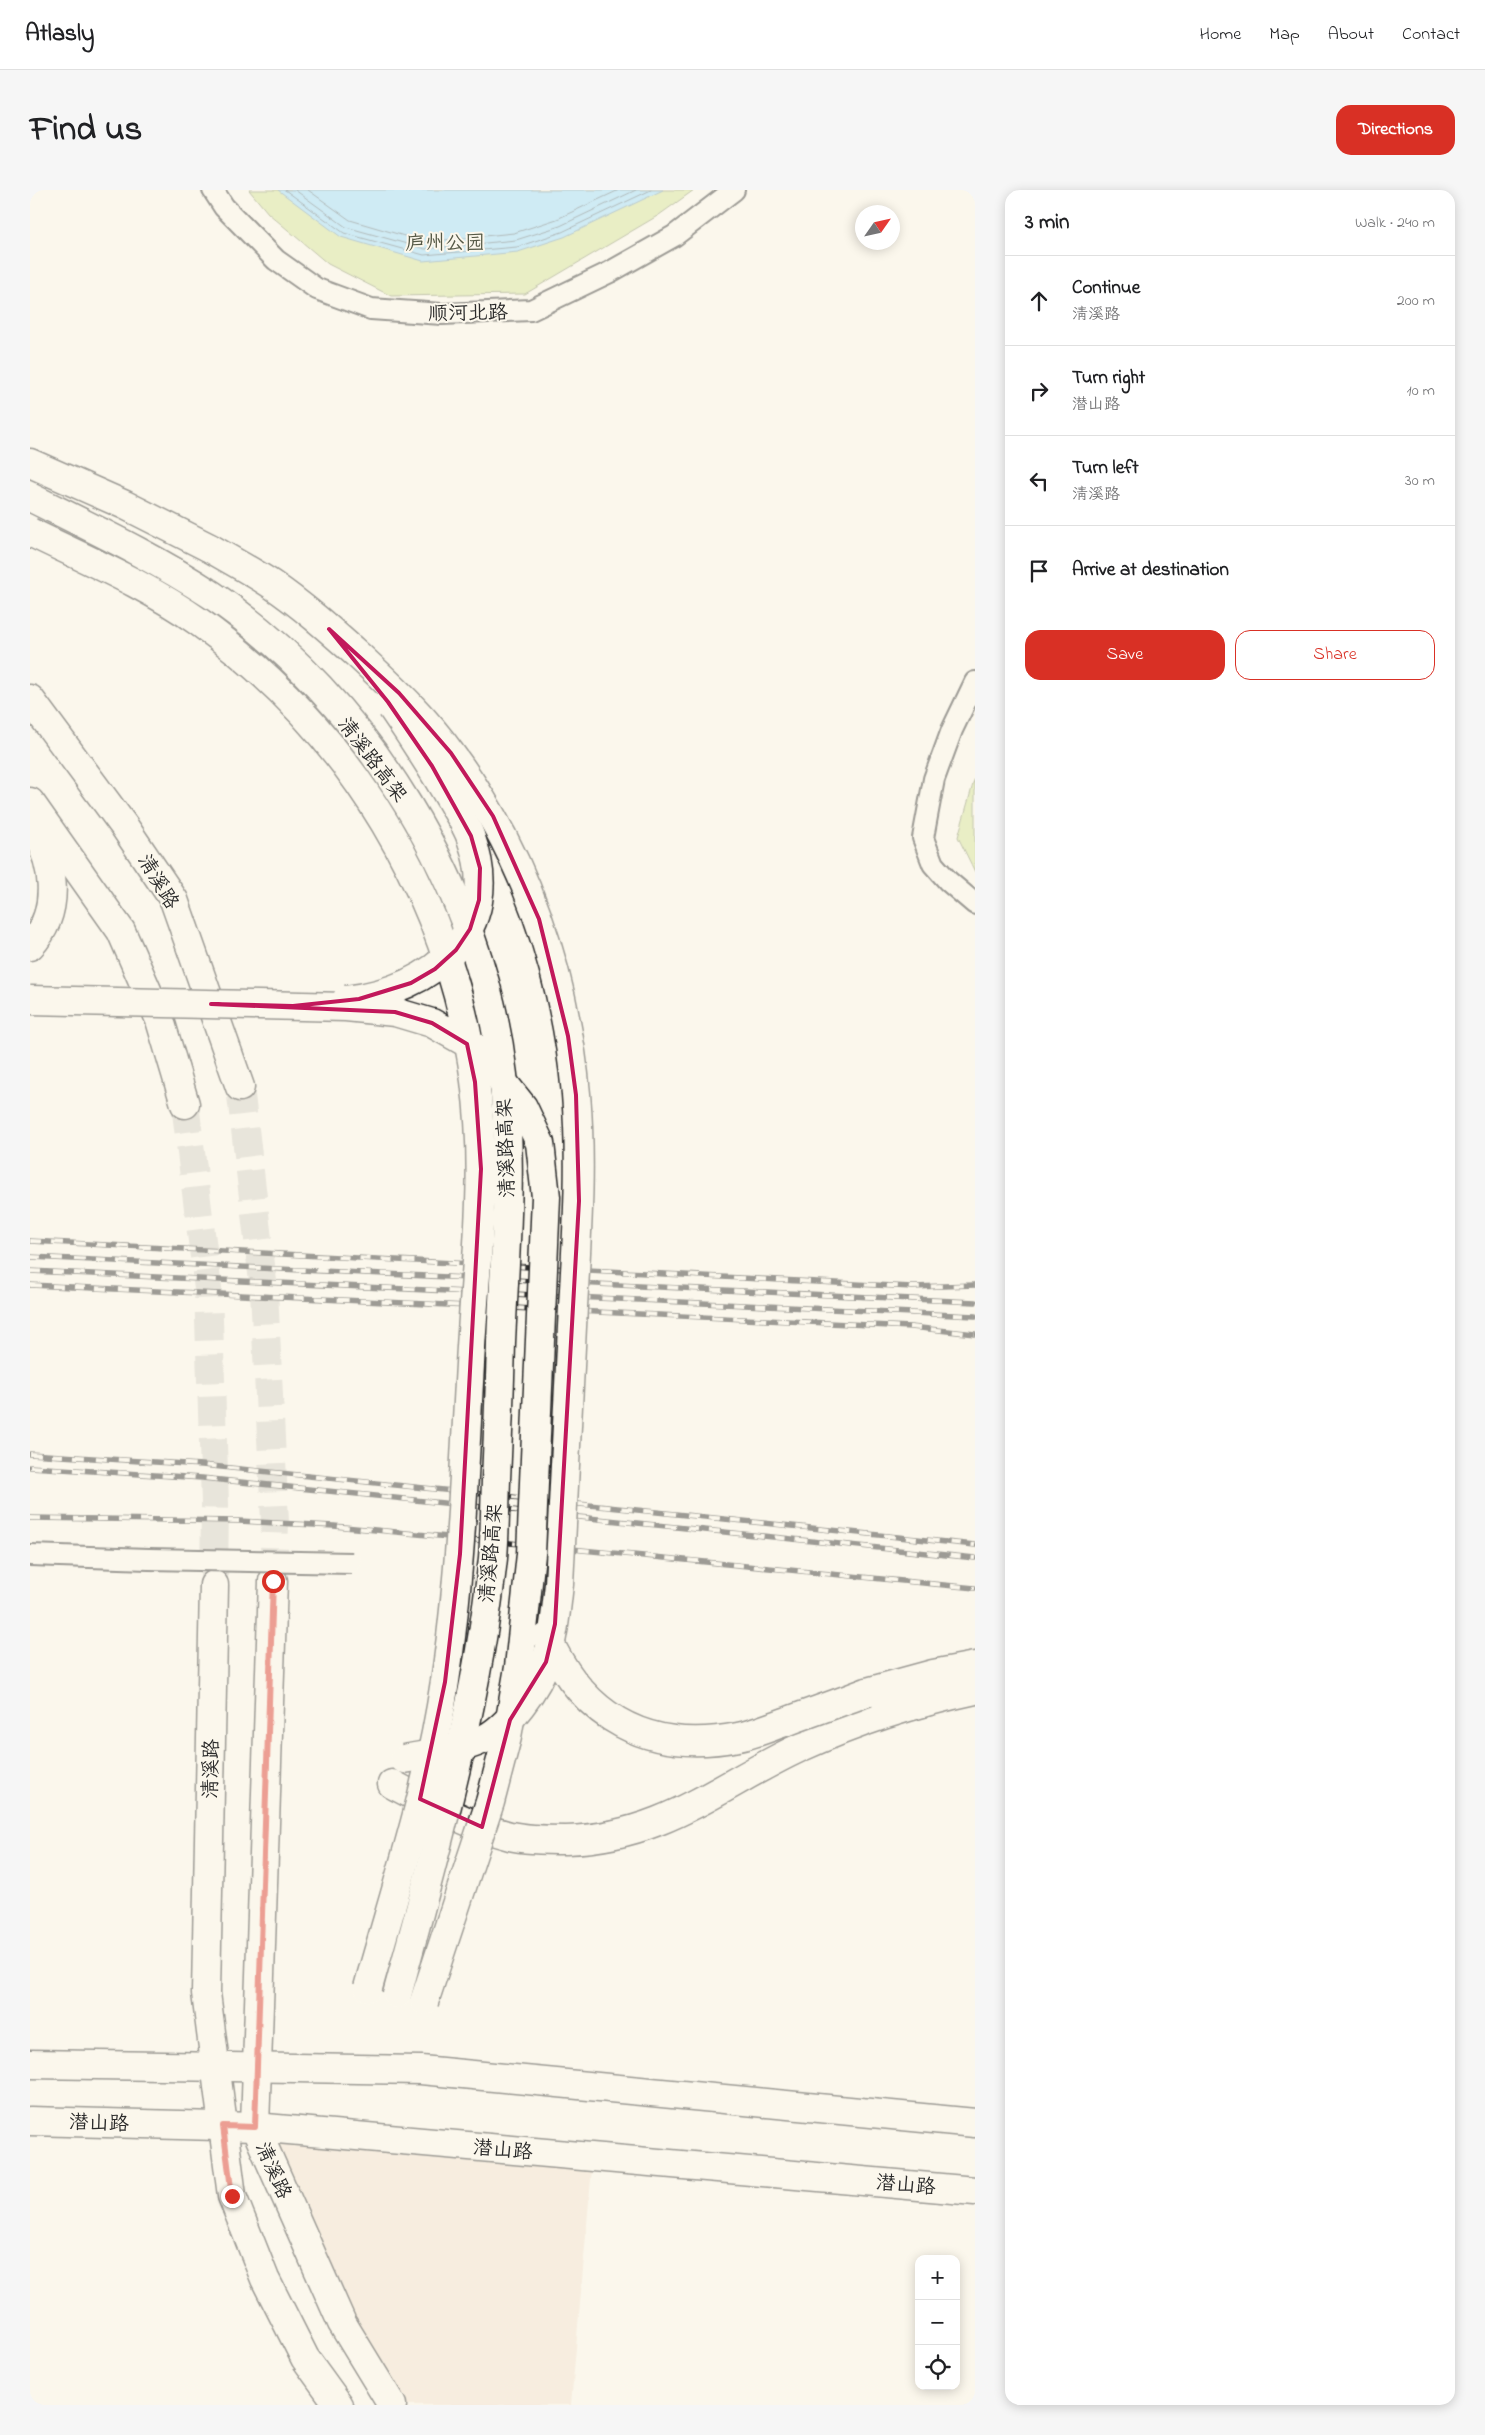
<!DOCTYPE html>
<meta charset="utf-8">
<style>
body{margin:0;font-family:"Indie Flower","LXGW WenKai TC",sans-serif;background:#f6f6f6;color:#202124}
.controls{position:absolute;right:15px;bottom:15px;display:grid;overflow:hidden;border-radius:10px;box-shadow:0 2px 12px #0003}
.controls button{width:45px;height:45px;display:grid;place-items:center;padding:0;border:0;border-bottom:1px solid #e0e0e0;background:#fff;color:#202124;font:25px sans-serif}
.compass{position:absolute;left:825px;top:15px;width:45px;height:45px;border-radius:50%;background:#fff;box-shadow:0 2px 12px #0003;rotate:56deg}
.stop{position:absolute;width:15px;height:15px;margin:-11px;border:4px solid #d93025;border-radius:50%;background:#fff}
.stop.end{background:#d93025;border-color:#fff;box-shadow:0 1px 5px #0008}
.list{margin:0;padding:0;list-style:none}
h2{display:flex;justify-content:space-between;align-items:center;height:65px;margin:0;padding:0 20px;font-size:21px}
h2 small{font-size:16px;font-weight:400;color:#757577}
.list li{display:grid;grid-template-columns:32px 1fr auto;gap:15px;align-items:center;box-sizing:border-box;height:90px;padding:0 20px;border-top:1px solid #e0e0e0}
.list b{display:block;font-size:19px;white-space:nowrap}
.list p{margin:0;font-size:16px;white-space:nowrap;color:#757577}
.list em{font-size:16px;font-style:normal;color:#757577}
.actions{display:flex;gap:10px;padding:15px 20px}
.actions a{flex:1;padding:11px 0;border:1px solid #d93025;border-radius:15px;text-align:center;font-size:18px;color:#d93025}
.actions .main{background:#d93025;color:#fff}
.icon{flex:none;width:28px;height:28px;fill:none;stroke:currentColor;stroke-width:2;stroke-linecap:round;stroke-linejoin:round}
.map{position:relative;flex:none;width:945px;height:2215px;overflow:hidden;border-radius:15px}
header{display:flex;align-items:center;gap:30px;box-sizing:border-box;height:70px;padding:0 25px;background:#fff;border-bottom:1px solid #e0e0e0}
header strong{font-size:24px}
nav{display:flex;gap:28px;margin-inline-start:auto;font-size:18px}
.intro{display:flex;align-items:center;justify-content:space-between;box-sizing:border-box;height:120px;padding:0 30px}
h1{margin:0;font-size:35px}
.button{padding:12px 22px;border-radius:15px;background:#d93025;color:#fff;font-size:18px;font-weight:700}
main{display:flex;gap:30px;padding:0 30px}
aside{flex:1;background:#fff;border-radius:15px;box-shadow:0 2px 12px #0003}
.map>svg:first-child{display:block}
.built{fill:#f1e1cf}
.green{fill:#d2e296;stroke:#7e8660}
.water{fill:#9adbfc;stroke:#6e95a8}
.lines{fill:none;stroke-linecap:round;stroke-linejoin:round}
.shore{stroke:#57717f;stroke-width:1}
.primary-tunnel{stroke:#d1cec5;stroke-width:28;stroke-dasharray:28 14;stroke-linecap:butt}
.street-casing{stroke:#2b2b2b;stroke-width:24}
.primary-casing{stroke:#2b2b2b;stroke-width:31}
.highway-casing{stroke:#2b2b2b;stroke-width:31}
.street{stroke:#fbf7ec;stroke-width:20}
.primary{stroke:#fbf7ec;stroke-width:28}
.highway{stroke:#fbf7ec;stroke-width:28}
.rail-casing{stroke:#2b2b2b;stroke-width:5.5}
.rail{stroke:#fbf7ec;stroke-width:4;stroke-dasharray:11;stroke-linecap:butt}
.street-bridge-casing{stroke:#2b2b2b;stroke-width:24;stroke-linecap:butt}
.highway-bridge-casing{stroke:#2b2b2b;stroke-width:31;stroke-linecap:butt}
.street-bridge{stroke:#fbf7ec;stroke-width:20}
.highway-bridge{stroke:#fbf7ec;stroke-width:28}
.route{stroke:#d93025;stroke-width:6}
.marked{fill:none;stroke:#c2185b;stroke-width:4;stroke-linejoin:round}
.labels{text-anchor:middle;stroke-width:4;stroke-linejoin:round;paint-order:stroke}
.park-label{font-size:20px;fill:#555946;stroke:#fbf7ec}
.street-label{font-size:20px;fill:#2b2b2b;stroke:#fbf7ec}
</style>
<header>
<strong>Atlasly</strong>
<nav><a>Home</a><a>Map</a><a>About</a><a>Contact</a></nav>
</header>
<div class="intro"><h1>Find us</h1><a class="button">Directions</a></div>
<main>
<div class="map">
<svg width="945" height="2215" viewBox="0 0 945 2215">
<rect width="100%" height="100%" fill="#fbf7ec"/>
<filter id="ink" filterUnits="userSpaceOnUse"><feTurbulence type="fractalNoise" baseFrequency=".02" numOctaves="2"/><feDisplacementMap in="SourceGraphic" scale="10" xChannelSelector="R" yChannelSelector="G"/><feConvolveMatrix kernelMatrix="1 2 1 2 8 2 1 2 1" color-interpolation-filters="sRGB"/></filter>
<g filter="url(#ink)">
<!-- built -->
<path class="built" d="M 225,1937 L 563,1967 L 541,2215 L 362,2215 Z"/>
<!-- green -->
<g class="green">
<path d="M 219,0 L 664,0 L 629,25 L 495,104 L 361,106 L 298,74 L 238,23 Z"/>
<path d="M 945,587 L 945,682 L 928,647 Z"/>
</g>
<!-- water -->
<path class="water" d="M 248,0 L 633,0 L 534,47 L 488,62 L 393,71 L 311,47 Z"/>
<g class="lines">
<!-- shore -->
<g class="shore">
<path d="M 255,0 L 314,43 L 394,65 L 487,57 L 532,42 L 621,0"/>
<path d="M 265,0 L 316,37 L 395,59 L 486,50 L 530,36 L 606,0"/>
<path d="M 278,0 L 320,30 L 395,52 L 484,43 L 527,29 L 589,0"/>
</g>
<!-- primary-tunnel -->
<g class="primary-tunnel">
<path d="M 210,897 L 234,1100 L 245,1332 L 243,1391"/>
<path d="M 155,914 L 178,1099 L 185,1314 L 184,1395"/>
</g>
<defs>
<g id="street">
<path d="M 183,0 L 194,17 L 246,70 L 287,99 L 341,119 L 412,124 L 501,120 L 580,82 L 644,46 L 704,0"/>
<path d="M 945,492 L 922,540 L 904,589 L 893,648 L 903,674 L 918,691 L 945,714"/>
<path d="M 0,1365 L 119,1369"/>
</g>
<g id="primary">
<path d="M 0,509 L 94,636 L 144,710 L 210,897"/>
<path d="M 0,612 L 91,741 L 130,830 L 155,914"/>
<path d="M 243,1391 L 225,1937 L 312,2133 L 362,2215"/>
<path d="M 184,1395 L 176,1803 L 202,2006 L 235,2089 L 275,2168 L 309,2215"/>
<path d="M 0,1874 L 391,1880 L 945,1933"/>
<path d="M 0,1931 L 225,1937 L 945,2001"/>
</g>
<g id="highway">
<path d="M 0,273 L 95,315 L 180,358"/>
<path d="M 0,634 C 26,671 32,722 0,756"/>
<path d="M 837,1502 L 903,1484 L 945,1476"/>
<path d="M 362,1594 C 400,1614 438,1635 480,1646 C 498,1650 518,1650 536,1650 C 634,1647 686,1597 769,1558 C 826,1532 884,1513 945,1500"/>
</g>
</defs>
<!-- street casing -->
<use href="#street" class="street-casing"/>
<!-- primary casing -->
<use href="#primary" class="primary-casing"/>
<!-- highway casing -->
<use href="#highway" class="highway-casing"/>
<!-- street -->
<use href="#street" class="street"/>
<!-- primary -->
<use href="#primary" class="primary"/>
<!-- highway -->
<use href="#highway" class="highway"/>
<defs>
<g id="rail">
<path d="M 0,1051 L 882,1097 L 945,1095"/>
<path d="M 0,1067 L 945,1112"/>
<path d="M 0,1081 L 945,1126"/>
<path d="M 0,1095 L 881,1137 L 945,1144"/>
<path d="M 0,1264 L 172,1275 L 945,1355"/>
<path d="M 0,1277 L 172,1288 L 945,1368"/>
<path d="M 0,1328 L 209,1331 L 304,1336 L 945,1398"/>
</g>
</defs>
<!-- rail casing -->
<use href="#rail" class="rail-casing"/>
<!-- rail -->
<use href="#rail" class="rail"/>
<defs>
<path id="street-bridge" d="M 119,1369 L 322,1373"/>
<g id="highway-bridge">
<path d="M 0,307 C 62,338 124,367 182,405 C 337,509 452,700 473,885 C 483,974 475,1063 471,1152 C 470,1198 468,1244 466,1290 C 465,1316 465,1342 463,1368 C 447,1518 406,1660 367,1805"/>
<path d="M 0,342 C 57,370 117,395 169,432 C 321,541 420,706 445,891 C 458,984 445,1081 440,1174 C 434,1280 431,1386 415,1491 C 400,1595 366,1697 338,1798"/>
<path d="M 180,358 C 200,370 221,381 241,394 C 272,415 300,440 328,465 C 361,496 395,527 421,564 C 494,662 535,782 546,904 C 552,974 547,1046 543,1117 C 538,1209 534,1302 529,1394 C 526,1420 524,1446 516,1470 C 508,1497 478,1538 452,1550 C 427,1561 401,1564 374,1569"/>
<path d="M 0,810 L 316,817 L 365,822 L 402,833 L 446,858 L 493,917 L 510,953 L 516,1007 L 501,1364 L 489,1477 L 477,1547 L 460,1612 L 394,1812"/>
<path d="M 316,810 C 403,800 475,741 441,648 C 437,636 429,625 423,614 C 404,581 384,550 362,518"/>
<path d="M 517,1447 C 554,1529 619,1564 708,1547 C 725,1544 742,1536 758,1531 C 785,1521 811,1512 837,1502"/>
</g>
</defs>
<!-- street-bridge casing -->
<use href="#street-bridge" class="street-bridge-casing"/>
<!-- highway-bridge casing -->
<use href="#highway-bridge" class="highway-bridge-casing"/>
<!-- street-bridge -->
<use href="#street-bridge" class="street-bridge"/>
<!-- highway-bridge -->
<use href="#highway-bridge" class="highway-bridge"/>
</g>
</g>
<g class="lines" filter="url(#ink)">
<!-- route -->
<path class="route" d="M 202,2006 L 193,1936 L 225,1937 L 243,1391"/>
</g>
<!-- marked area -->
<path d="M0 0H945V2215H0ZM 299,439 L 369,503 L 421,563 L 463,626 L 509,729 L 538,846 L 546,905 L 549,1011 L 525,1434 L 516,1472 L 480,1530 L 452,1637 L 390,1609 L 415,1492 L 430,1364 L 451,979 L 445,892 L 437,854 L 402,833 L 365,822 L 181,814 L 263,816 L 329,809 L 381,793 L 405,779 L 426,760 L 440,739 L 449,710 L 450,678 L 441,646 L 402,576 L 358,512 Z" fill="#fbf7ec" fill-opacity=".55" fill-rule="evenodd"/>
<path class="marked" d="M 299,439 L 369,503 L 421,563 L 463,626 L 509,729 L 538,846 L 546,905 L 549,1011 L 525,1434 L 516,1472 L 480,1530 L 452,1637 L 390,1609 L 415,1492 L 430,1364 L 451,979 L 445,892 L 437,854 L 402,833 L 365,822 L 181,814 L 263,816 L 329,809 L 381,793 L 405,779 L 426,760 L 440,739 L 449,710 L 450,678 L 441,646 L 402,576 L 358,512 Z"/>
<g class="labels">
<!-- park labels -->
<g class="park-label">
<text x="415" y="59">庐州公园</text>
</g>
<!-- street labels -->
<g class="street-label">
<text transform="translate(438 122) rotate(-1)" y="7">顺河北路</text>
<text transform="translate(343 569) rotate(53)" y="7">清溪路高架</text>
<text transform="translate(129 691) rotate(59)" y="7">清溪路</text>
<text transform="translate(475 958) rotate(-92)" y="7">清溪路高架</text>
<text transform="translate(460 1363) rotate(-85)" y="7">清溪路高架</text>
<text transform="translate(180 1579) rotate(-89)" y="7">清溪路</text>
<text transform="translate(69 1932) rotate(2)" y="7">潜山路</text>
<text transform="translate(473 1959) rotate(5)" y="7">潜山路</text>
<text transform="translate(244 1980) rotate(66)" y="7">清溪路</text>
<text transform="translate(876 1994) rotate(5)" y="7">潜山路</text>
</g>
</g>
</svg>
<div class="controls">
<button>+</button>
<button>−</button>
<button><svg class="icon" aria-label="locate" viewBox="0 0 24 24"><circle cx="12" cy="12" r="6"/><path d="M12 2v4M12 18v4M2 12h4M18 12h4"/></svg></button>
</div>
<svg class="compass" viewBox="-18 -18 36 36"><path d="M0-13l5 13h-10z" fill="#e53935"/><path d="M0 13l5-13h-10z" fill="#757577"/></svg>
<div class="stop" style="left:243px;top:1391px"></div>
<div class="stop end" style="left:202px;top:2006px"></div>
</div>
<aside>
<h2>3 min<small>Walk · 240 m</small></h2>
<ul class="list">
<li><svg class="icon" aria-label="ahead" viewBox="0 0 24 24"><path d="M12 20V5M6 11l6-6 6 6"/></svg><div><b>Continue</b><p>清溪路</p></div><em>200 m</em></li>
<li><svg class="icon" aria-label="right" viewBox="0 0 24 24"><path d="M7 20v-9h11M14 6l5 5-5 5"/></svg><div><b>Turn right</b><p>潜山路</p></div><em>10 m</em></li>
<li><svg class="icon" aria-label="left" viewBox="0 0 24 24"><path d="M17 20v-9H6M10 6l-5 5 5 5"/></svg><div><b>Turn left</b><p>清溪路</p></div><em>30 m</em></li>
<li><svg class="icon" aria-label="arrive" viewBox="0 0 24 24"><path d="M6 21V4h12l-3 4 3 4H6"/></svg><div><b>Arrive at destination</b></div></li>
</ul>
<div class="actions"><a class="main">Save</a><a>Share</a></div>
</aside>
</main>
